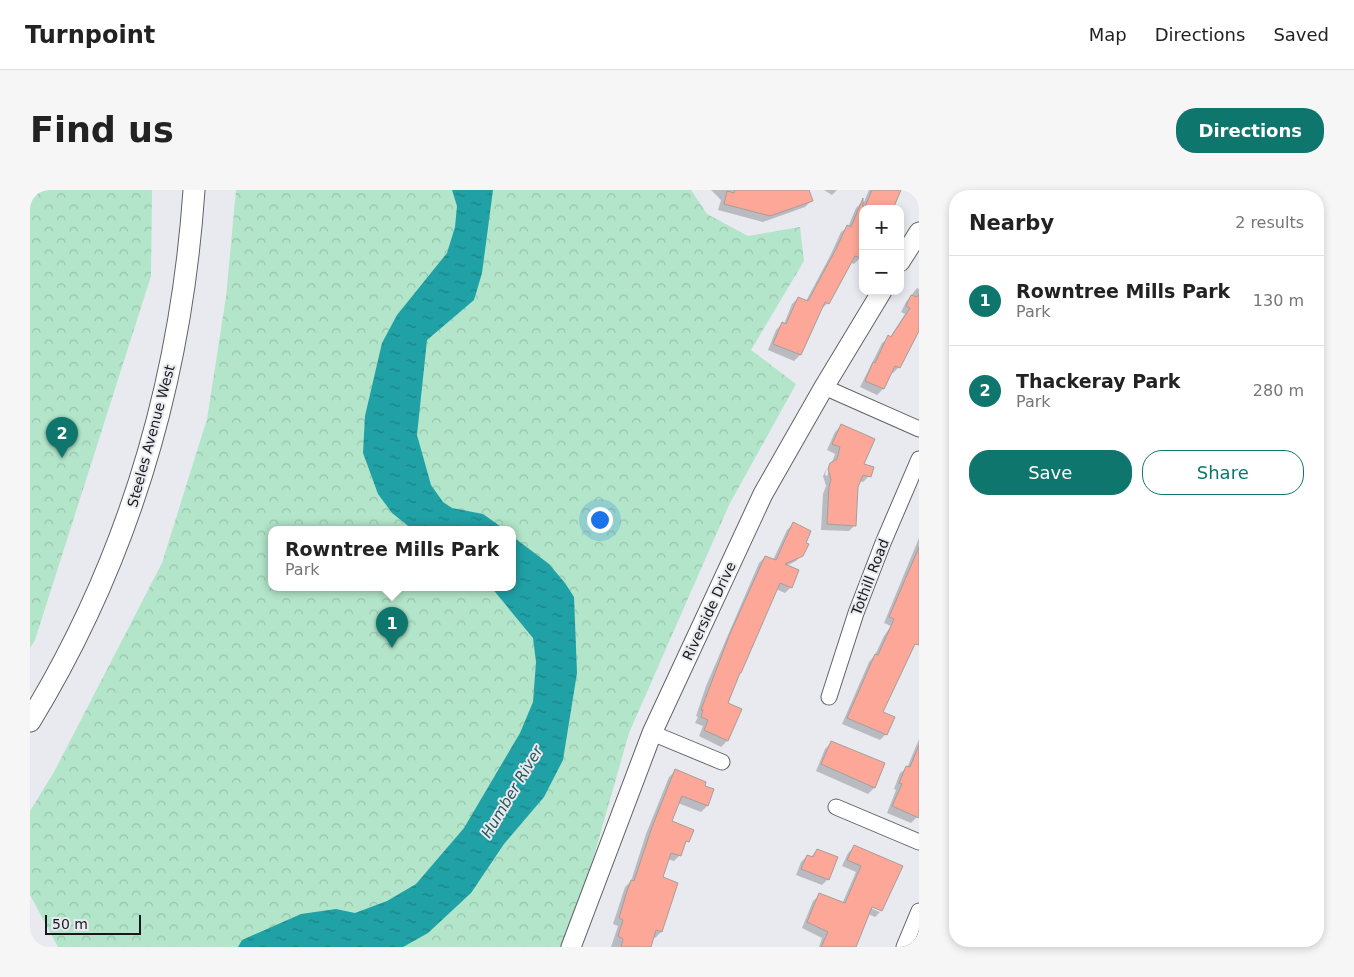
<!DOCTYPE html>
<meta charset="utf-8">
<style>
body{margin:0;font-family:"DejaVu Sans",sans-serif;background:#f6f6f6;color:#222}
.controls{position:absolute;right:15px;top:15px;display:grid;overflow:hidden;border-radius:10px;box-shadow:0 2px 8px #0003}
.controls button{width:45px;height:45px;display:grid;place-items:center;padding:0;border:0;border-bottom:1px solid #e0e0e0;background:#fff;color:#222;font:25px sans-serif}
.scale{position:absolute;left:15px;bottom:12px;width:96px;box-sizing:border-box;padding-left:5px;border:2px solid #18191b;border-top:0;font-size:14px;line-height:18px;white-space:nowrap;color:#18191b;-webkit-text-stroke:4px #e9eaf0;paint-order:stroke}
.you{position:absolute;left:569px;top:329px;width:18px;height:18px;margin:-12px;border:4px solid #fff;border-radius:50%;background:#1a73e8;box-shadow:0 0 0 8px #1a73e833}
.badge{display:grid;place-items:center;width:32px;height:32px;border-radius:50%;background:#0f766e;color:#fff;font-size:16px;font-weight:700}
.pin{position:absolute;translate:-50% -41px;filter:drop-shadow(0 1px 2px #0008)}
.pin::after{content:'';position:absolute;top:26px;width:18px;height:15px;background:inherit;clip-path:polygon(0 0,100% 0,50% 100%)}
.popup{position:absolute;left:238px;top:336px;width:248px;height:65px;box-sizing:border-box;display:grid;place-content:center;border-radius:10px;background:#fff;filter:drop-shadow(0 1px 4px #0005);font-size:16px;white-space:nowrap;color:#767676}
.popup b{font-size:19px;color:#222}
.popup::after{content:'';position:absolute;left:50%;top:100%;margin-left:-10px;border:10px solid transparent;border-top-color:#fff}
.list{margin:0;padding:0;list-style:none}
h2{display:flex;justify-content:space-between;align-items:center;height:65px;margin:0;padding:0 20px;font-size:21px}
h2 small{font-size:16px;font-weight:400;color:#767676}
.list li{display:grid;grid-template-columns:32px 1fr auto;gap:15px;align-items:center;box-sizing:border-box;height:90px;padding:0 20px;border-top:1px solid #e0e0e0}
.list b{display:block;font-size:19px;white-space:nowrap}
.list p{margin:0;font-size:16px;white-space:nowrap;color:#767676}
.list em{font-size:16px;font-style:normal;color:#767676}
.actions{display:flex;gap:10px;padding:15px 20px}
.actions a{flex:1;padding:11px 0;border:1px solid #0f766e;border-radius:20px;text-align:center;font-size:18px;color:#0f766e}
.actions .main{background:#0f766e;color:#fff}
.map{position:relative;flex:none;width:889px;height:757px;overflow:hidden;border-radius:20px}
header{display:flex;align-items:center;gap:30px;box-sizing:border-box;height:70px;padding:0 25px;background:#fff;border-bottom:1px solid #e0e0e0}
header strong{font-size:24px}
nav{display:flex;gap:28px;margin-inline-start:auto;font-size:18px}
.intro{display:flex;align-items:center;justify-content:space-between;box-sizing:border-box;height:120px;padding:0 30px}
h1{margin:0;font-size:35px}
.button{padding:12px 22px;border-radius:20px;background:#0f766e;color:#fff;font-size:18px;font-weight:700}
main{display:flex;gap:30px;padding:0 30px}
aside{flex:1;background:#fff;border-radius:20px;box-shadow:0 2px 8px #0003}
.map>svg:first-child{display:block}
.park{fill:url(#park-crowns);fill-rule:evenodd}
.water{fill:url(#water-ripples)}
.shadow{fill:#0003}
.building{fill:#fca798;stroke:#a49e9c}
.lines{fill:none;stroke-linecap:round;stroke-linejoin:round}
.minor-casing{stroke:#616267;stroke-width:17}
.tertiary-casing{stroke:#616267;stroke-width:21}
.secondary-casing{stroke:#616267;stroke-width:23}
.minor{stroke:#fff;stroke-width:15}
.tertiary{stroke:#fff;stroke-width:19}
.secondary{stroke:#fff;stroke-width:21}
.labels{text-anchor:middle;stroke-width:4;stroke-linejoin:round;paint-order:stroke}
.street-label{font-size:14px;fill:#18191b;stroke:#e9eaf0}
.water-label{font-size:15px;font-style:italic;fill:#255758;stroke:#e9eaf0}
</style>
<header>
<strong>Turnpoint</strong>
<nav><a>Map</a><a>Directions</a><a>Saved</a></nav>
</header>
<div class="intro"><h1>Find us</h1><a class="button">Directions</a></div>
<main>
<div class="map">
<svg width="889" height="757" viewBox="0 0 889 757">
<defs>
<pattern id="park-crowns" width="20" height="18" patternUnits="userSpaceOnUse" patternTransform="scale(1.25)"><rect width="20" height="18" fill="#b2e5c9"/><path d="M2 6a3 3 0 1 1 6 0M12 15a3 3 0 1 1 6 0" fill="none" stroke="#98c4ac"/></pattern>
<pattern id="water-ripples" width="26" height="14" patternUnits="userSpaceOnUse" patternTransform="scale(1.25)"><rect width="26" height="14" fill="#20a1a5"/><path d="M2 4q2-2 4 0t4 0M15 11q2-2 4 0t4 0" fill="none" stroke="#1b8286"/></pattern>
</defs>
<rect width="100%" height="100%" fill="#e9eaf0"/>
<!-- park -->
<g class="park">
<path d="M 0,0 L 122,0 L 121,86 L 5,450 L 0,458 Z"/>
<path d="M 206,0 L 661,0 L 677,24 L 718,46 L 770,37 L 774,71 L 721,160 L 766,194 L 699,315 L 599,543 L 538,757 L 28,757 L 0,705 L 0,621 L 24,582 L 132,373 L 177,229 L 196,107 ZM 242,339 L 482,339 L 482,397 L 242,397 Z"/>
</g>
<!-- water -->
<g class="water">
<path d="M 422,0 L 463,0 L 452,83 L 444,110 L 397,150 L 387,245 L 401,295 L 413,312 L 422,318 L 453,324 L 474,339 L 382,339 L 362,323 L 348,304 L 333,263 L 335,226 L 352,153 L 367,125 L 417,63 L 425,37 L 427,16 Z"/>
<path d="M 482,346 L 519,374 L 535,393 L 544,407 L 547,483 L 533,570 L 514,607 L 474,654 L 441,703 L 398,743 L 373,757 L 208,757 L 212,750 L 271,724 L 306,719 L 325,723 L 357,711 L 386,694 L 434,638 L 490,543 L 503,512 L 506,472 L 503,448 L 461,397 L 482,397 Z"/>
</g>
<!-- shadow -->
<g class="shadow">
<path d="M 681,0 L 777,0 L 781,11 L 775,17 L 733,32 L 688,20 L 691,10 Z"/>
<path d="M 794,0 L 807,0 L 802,5 Z"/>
<path d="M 839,0 L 869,0 L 860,19 L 833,19 L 830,68 L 824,74 L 820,72 L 798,113 L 791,119 L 770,165 L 764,171 L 738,160 L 746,140 L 752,134 L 754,134 L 762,114 L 768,108 L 776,111 L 800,66 L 811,42 L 818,37 L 826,18 L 832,12 L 834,12 Z"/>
<path d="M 887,98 L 889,99 L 889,139 L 869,177 L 863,183 L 861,182 L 853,199 L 847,205 L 830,197 L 852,153 L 860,147 L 875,124 L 871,122 L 876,112 Z"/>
<path d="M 811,236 L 839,286 L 833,292 L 829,291 L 827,297 L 825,335 L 819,341 L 791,340 L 793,304 L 796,296 L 793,286 L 797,278 L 795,285 L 797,286 L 805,264 L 797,260 L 805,242 Z"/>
<path d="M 763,334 L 774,353 L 772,365 L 766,371 L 756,376 L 761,397 L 755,403 L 746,399 L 710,483 L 707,486 L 697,514 L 697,551 L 691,557 L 669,546 L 673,536 L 665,533 L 668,527 L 666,526 L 676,496 L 729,373 L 735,367 L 743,370 L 757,340 Z"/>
<path d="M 889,348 L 889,449 L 881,459 L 851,523 L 856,544 L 850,550 L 812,534 L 839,472 L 845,465 L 854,446 L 861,436 L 854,433 Z"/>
<path d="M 889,549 L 889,625 L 881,633 L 857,623 L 866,600 L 864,599 L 870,583 L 877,578 Z"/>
<path d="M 801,553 L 854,574 L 844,598 L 838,604 L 786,581 L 795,559 Z"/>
<path d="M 645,581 L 683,600 L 677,616 L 671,622 L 648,613 L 641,632 L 662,640 L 650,665 L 644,671 L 637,669 L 631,688 L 647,694 L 631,742 L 625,748 L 622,747 L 619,757 L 581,757 L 588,736 L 583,734 L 595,697 L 601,691 L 616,644 L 639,587 Z"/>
<path d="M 824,657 L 871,676 L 851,721 L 837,713 L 836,716 L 850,722 L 845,727 L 838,724 L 825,757 L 789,757 L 792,748 L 772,738 L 783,711 L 790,705 L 812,714 L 826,682 L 812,676 L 818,663 Z"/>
<path d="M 787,660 L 798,689 L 792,695 L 766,685 L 771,672 L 777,666 L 780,668 Z"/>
</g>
<!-- building -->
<g class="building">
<path d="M 705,0 L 779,0 L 783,11 L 740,26 L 694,14 L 697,1 L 704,3 Z"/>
<path d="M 842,0 L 871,0 L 863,19 L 834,19 Z"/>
<path d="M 833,8 L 833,69 L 825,66 L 799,114 L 795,112 L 771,165 L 743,154 L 752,132 L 756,134 L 768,107 L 778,111 L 806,59 L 817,35 L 821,37 Z"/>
<path d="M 889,104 L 889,141 L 870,178 L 865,176 L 854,199 L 835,191 L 843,172 L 845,173 L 858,145 L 861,147 L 880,118 L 876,116 L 881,105 L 887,107 Z"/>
<path d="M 811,234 L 845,249 L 834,274 L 844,277 L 841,287 L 833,285 L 828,297 L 826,336 L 797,334 L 799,297 L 801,289 L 798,279 L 800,273 L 807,269 L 810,257 L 802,254 Z"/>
<path d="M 763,332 L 781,341 L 776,353 L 779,354 L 773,366 L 755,374 L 769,380 L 762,398 L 750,393 L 711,483 L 710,483 L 698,513 L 712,519 L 698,551 L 674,540 L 678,530 L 671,527 L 673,520 L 671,520 L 699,446 L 735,366 L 746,370 Z"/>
<path d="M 889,357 L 889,455 L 885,454 L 853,522 L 865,527 L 857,545 L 817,528 L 845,464 L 848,465 L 864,429 L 859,427 Z"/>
<path d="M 801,551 L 855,573 L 845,598 L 791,574 Z"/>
<path d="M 889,555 L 889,628 L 862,616 L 872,594 L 869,593 L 876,576 L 880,577 Z"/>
<path d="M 645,579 L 676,592 L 675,596 L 684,599 L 678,616 L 652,606 L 642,631 L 664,640 L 659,652 L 656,651 L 651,666 L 641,663 L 633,687 L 648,693 L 632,742 L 626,740 L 621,757 L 591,757 L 593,749 L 588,746 L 593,730 L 589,728 L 597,701 L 601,690 L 604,691 L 622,637 Z"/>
<path d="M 824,655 L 873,676 L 852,721 L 842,717 L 826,757 L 791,757 L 798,742 L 777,732 L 789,703 L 815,713 L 831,676 L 817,670 Z"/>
<path d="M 787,659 L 808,667 L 799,690 L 771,679 L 777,665 L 783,667 Z"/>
</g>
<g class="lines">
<defs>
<g id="minor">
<path d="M 794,197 L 889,239"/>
<path d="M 799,507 L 826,423 L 853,353 L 889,269"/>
<path d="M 622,543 L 692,572"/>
<path d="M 806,617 L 889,652"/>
<path d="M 874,757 L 889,721"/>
</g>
<g id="tertiary">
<path d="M 870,72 L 889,42"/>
<path d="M 541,757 L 622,543 L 733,304 L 794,197 L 852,101"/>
</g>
<path id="secondary" d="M 0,531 C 100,367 151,191 164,0"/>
</defs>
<!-- minor casing -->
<use href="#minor" class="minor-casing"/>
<!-- tertiary casing -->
<use href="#tertiary" class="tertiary-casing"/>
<!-- secondary casing -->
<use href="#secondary" class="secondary-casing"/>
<!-- minor -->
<use href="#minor" class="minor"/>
<!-- tertiary -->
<use href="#tertiary" class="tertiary"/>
<!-- secondary -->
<use href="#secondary" class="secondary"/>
</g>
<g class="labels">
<!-- street labels -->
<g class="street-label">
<text transform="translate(121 246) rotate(-75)" y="5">Steeles Avenue West</text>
<text transform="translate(840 387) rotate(-69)" y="5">Tothill Road</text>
<text transform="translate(679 421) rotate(-65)" y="5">Riverside Drive</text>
</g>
<!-- water labels -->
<g class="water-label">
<text transform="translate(482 602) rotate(-59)" y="5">Humber River</text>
</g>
</g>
</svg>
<div class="controls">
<button>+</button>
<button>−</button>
</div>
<div class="scale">50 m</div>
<div class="you"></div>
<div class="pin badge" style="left:362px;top:458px">1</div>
<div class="popup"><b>Rowntree Mills Park</b>Park</div>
<div class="pin badge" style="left:32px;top:268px">2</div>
</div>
<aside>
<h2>Nearby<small>2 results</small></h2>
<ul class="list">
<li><span class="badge">1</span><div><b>Rowntree Mills Park</b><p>Park</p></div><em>130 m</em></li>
<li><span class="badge">2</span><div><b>Thackeray Park</b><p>Park</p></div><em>280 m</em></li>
</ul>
<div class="actions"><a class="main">Save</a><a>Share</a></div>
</aside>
</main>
